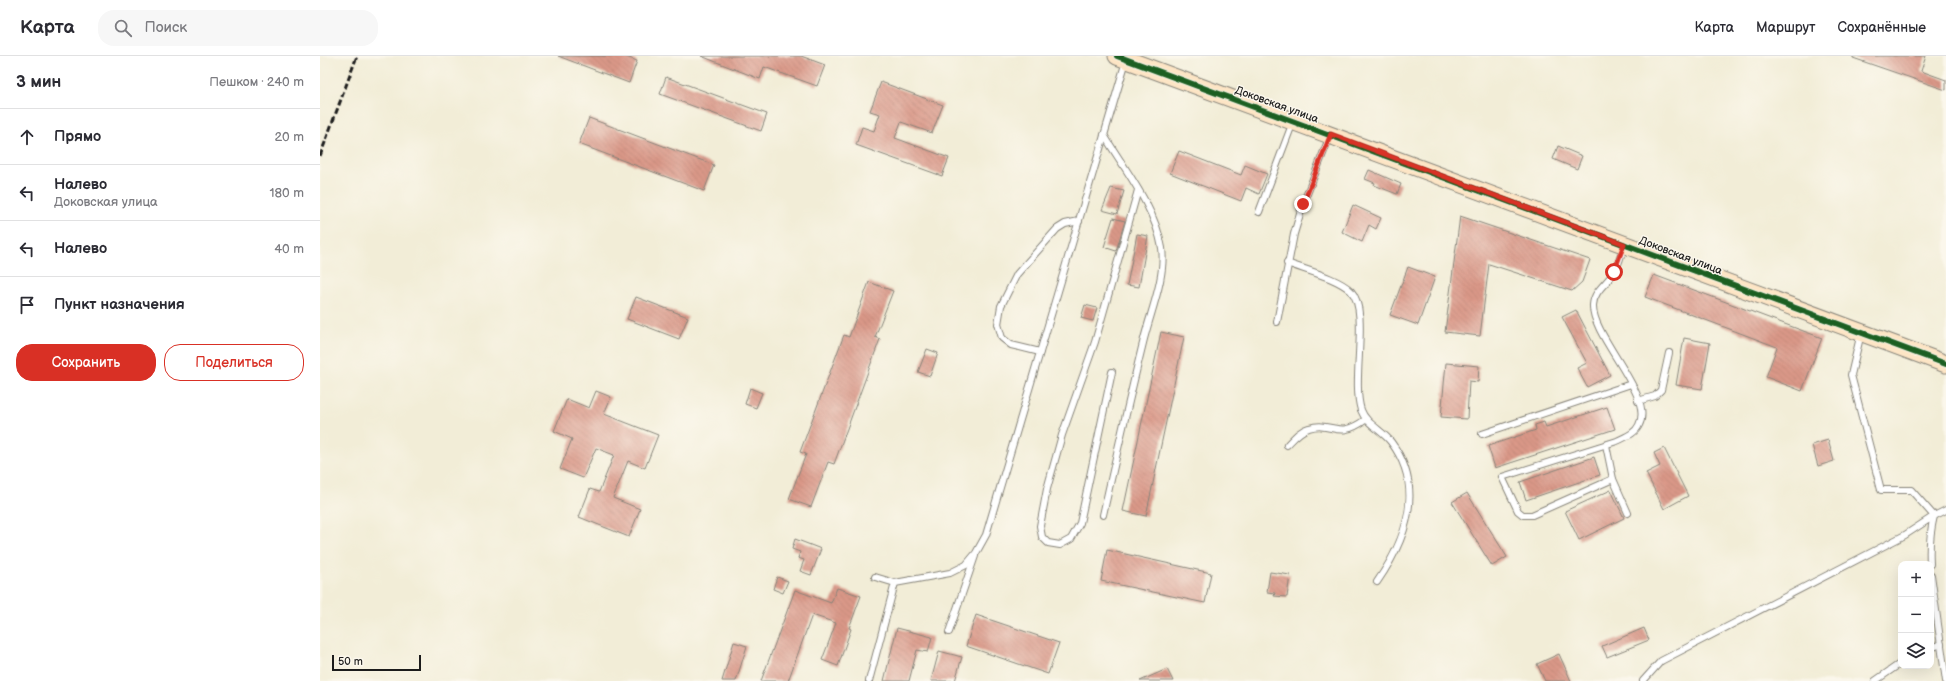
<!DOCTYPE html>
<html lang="ru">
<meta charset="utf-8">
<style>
body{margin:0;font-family:"Balsamiq Sans",sans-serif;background:#f7f7f7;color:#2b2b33}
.controls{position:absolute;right:12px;bottom:12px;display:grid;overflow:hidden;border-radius:8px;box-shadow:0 4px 16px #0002}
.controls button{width:36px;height:36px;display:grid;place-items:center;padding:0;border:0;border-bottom:1px solid #e1e1e2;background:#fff;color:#2b2b33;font:20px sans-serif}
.scale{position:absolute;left:12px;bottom:10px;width:89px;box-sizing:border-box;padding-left:4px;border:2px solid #1c1c1c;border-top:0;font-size:11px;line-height:14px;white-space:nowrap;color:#1c1c1c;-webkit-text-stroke:3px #fbf7ec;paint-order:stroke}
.stop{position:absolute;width:12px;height:12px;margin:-9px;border:3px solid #d93025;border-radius:50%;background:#fff}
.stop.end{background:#d93025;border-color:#fff;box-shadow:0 1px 4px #0008}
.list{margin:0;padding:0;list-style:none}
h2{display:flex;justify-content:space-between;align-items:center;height:52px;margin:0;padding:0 16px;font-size:17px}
h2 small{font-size:13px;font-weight:400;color:#7c7c81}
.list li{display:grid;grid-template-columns:26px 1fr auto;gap:12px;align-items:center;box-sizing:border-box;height:56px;padding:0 16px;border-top:1px solid #e1e1e2}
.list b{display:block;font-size:15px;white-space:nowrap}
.list p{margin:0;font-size:13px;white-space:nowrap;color:#7c7c81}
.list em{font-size:13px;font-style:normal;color:#7c7c81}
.actions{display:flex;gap:8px;padding:12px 16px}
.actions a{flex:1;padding:9px 0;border:1px solid #d93025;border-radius:16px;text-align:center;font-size:14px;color:#d93025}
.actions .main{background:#d93025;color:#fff}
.icon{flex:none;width:22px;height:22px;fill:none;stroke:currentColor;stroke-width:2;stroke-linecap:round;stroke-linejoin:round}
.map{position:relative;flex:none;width:1626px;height:625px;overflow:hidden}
header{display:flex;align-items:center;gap:24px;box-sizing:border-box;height:56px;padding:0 20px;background:#fff;border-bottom:1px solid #e1e1e2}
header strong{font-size:19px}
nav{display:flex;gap:22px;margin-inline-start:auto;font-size:14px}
.search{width:280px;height:36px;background:#f7f7f7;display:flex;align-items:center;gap:10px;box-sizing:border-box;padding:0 14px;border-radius:16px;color:#7c7c81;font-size:15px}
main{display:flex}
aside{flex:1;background:#fff}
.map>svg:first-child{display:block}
.building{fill:url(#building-back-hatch)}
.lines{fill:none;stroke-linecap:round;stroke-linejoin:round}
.lane-casing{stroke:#87847a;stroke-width:8}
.secondary-casing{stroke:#87847a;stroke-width:19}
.lane{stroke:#fff;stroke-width:6}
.secondary{stroke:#fde5c5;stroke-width:17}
.rail{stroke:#1c1c1c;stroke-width:3;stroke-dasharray:6 3;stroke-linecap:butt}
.cycleway-casing{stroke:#fbf7ec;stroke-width:8}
.cycleway{stroke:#1b5e20;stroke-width:6}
.route{stroke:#d93025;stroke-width:5}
.labels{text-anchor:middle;stroke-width:3;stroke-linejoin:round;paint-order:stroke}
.street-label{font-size:11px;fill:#1c1c1c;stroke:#fbf7ec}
</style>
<header>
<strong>Карта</strong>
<div class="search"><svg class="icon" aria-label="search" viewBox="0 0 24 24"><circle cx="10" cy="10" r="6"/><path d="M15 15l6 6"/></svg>Поиск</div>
<nav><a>Карта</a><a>Маршрут</a><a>Сохранённые</a></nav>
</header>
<main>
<aside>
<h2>3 мин<small>Пешком · 240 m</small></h2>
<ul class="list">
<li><svg class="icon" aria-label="ahead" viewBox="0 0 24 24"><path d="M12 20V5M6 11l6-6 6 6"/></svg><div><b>Прямо</b></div><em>20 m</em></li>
<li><svg class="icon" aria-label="left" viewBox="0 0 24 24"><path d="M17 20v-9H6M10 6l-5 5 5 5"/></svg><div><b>Налево</b><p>Доковская улица</p></div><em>180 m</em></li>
<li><svg class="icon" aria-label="left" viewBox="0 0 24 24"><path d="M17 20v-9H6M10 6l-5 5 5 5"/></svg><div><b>Налево</b></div><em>40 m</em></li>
<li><svg class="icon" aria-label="arrive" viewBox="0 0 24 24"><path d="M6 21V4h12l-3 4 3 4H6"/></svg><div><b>Пункт назначения</b></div></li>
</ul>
<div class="actions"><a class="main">Сохранить</a><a>Поделиться</a></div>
</aside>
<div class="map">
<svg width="1626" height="625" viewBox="0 0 1626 625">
<defs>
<pattern id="building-back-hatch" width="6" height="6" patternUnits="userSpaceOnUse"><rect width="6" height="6" fill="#da9888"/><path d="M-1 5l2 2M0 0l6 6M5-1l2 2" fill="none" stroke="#ba8275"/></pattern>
</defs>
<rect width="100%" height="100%" fill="#fbf7ec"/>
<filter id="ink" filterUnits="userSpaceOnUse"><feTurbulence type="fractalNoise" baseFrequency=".025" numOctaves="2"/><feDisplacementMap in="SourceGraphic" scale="8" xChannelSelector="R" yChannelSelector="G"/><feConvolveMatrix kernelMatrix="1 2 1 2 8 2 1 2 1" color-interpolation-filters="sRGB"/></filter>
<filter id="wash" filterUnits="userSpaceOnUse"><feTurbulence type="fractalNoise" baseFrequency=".012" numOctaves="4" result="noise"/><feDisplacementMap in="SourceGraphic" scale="16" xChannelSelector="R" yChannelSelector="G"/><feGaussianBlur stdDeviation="0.9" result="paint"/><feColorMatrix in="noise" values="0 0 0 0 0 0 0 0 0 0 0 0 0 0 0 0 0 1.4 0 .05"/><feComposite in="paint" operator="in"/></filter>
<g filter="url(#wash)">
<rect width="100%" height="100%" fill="#f2edd7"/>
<g id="blocks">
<!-- building -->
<g class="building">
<path d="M 238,0 L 304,0 L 317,5 L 309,27 Z"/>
<path d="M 381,0 L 481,0 L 505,9 L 497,30 L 444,11 L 440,23 Z"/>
<path d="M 1533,0 L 1606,0 L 1601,15 L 1626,24 L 1626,34 L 1533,2 Z"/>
<path d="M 346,21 L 447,58 L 441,75 L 340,38 Z"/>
<path d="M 561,26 L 623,49 L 612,77 L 581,66 L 575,82 L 629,102 L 622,120 L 536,89 L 542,71 L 554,75 L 560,58 L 550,55 Z"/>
<path d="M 269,62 L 394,109 L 384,135 L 259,88 Z"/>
<path d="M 1238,90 L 1262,100 L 1257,113 L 1233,103 Z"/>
<path d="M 859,95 L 921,119 L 925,109 L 947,118 L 939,138 L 926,132 L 921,145 L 850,117 Z"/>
<path d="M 1049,114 L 1081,128 L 1077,138 L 1054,129 L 1055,127 L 1045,123 Z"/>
<path d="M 791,132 L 804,135 L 797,158 L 782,154 Z"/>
<path d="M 1033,149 L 1061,162 L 1056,173 L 1049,169 L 1042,186 L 1022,176 Z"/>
<path d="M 1140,160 L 1270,204 L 1262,226 L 1252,235 L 1169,208 L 1160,280 L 1125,276 Z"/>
<path d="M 793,162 L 805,165 L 796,195 L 784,191 Z"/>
<path d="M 817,178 L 828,180 L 819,231 L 807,229 Z"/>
<path d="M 1088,211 L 1115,221 L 1098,269 L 1070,259 Z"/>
<path d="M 1334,219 L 1502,282 L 1482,335 L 1446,321 L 1457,291 L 1325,241 Z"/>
<path d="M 549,226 L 573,235 L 555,281 L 560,283 L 514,408 L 508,406 L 491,451 L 469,443 L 486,398 L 480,396 L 524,279 L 529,281 Z"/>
<path d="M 316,241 L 368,261 L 359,283 L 307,263 Z"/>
<path d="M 765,249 L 777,252 L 773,265 L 761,262 Z"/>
<path d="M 1256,254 L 1290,319 L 1267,331 L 1257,312 L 1267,307 L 1242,261 Z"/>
<path d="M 841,276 L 864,281 L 826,460 L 803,455 Z"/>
<path d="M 1364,282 L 1390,287 L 1382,333 L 1356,329 Z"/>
<path d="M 607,293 L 618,297 L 610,320 L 598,316 Z"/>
<path d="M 1126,307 L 1159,310 L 1158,326 L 1149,325 L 1147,363 L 1121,361 Z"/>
<path d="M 430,332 L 442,337 L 436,352 L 425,348 Z"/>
<path d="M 276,335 L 291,341 L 284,358 L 338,379 L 325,412 L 308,405 L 293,442 L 320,453 L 309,481 L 259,461 L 270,433 L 279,436 L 294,399 L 276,392 L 263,422 L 240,413 L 252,383 L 234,375 L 247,343 L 269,352 Z"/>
<path d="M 1287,351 L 1295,373 L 1175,412 L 1168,390 L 1216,374 L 1215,369 L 1224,366 L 1226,371 Z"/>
<path d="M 1508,384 L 1514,405 L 1498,410 L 1492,389 Z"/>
<path d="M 1344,392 L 1368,440 L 1344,453 L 1326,417 L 1340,410 L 1334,397 Z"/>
<path d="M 1274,401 L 1280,419 L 1206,444 L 1200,426 Z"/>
<path d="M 1291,434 L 1304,462 L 1259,484 L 1245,455 Z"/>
<path d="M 1147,437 L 1187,501 L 1172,510 L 1132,446 Z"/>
<path d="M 475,483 L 501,493 L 491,519 L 480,515 L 484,504 L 478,502 L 480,496 L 472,493 Z"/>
<path d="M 787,494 L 891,517 L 885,547 L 781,525 Z"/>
<path d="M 950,516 L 970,519 L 967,541 L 954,540 L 955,537 L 947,536 Z"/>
<path d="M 457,521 L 468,525 L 463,537 L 453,533 Z"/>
<path d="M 517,532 L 541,540 L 529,572 L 531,573 L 518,610 L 502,604 L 516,567 L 492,559 L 468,625 L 441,625 L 475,534 L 511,547 Z"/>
<path d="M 656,559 L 739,587 L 728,618 L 646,590 Z"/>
<path d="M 577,572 L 612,581 L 608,596 L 597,594 L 589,625 L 564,625 Z"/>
<path d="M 1324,572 L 1329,584 L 1287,601 L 1282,590 Z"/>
<path d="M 414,586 L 427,590 L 416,625 L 402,625 Z"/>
<path d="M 619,595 L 642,601 L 635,625 L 611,625 Z"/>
<path d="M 1239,598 L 1251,625 L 1225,625 L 1217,608 Z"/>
<path d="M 847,613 L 853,625 L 820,625 Z"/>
</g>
</g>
</g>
<g filter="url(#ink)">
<use href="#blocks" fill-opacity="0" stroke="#87847a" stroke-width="1"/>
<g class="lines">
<defs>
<g id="lane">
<path d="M 939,156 L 973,66"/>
<path d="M 967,207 C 985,214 1018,222 1031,235 C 1050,255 1031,324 1041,354 C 1046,368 1062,374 1071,386 C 1106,433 1086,484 1057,526"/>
<path d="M 957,266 L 974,178 L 983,148 L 1010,80"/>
<path d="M 1541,277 L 1531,319 L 1561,434 L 1591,434 L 1614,460 L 1626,454"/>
<path d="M 720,296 L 691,289 L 682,282 L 678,268 L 681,250 L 697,218 L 737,173 L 745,168 L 759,165"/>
<path d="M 792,316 L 760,467 L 751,483 L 740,489 L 728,487 L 722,481 L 720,470 L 727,433 L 742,379 L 775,286 L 818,134"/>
<path d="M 1318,345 L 1335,340 L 1341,334 L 1349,297"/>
<path d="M 1162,378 L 1311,328"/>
<path d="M 967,389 C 973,383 980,374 989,372 C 1012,365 1018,384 1045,364"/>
<path d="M 1286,389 L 1293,423 L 1308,457"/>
<path d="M 1293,423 L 1212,459 L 1203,459 L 1198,455 L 1182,421 L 1297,385 C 1305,381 1315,378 1319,369 C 1335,340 1271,280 1273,249 C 1274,234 1288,227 1294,216 C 1299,209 1301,198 1304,190"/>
<path d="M 783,459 C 796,401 809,344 823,287 C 830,257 846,221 842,192 C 835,151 805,114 784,79"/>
<path d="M 1611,519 L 1626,625"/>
<path d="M 555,521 L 575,527 L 630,517 L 646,509 L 656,497 L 666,479 L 806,5"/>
<path d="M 629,576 L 655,500"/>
<path d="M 1611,592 L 1621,588"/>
<path d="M 549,625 L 575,527"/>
<path d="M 1323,625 L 1341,605 L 1585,479 L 1614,460 C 1610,476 1609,491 1610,508"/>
<path d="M 1555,625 L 1581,607"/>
</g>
<path id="secondary" d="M 797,0 L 1626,308"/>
</defs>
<!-- lane casing -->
<use href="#lane" class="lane-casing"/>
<!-- secondary casing -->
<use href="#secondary" class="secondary-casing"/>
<!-- lane -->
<use href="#lane" class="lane"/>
<!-- secondary -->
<use href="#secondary" class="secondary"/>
<!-- rail -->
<path class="rail" d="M 0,100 L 37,0"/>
<defs>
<path id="cycleway" d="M 797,0 L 1626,308"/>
</defs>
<!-- cycleway casing -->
<use href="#cycleway" class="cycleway-casing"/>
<!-- cycleway -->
<use href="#cycleway" class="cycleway"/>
</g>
</g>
<g class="lines" filter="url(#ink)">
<!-- route -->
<path class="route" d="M 983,148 L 1011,78 L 1304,188 L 1294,216"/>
</g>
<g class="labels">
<!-- street labels -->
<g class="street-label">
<text transform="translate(957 48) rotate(20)" y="4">Доковская улица</text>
<text transform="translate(1361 199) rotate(21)" y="4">Доковская улица</text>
</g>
</g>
</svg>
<div class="controls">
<button>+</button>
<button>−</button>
<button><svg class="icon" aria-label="layers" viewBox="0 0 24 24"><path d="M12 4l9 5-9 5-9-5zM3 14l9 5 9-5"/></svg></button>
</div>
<div class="scale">50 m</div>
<div class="stop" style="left:1294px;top:216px"></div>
<div class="stop end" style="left:983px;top:148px"></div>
</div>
</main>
